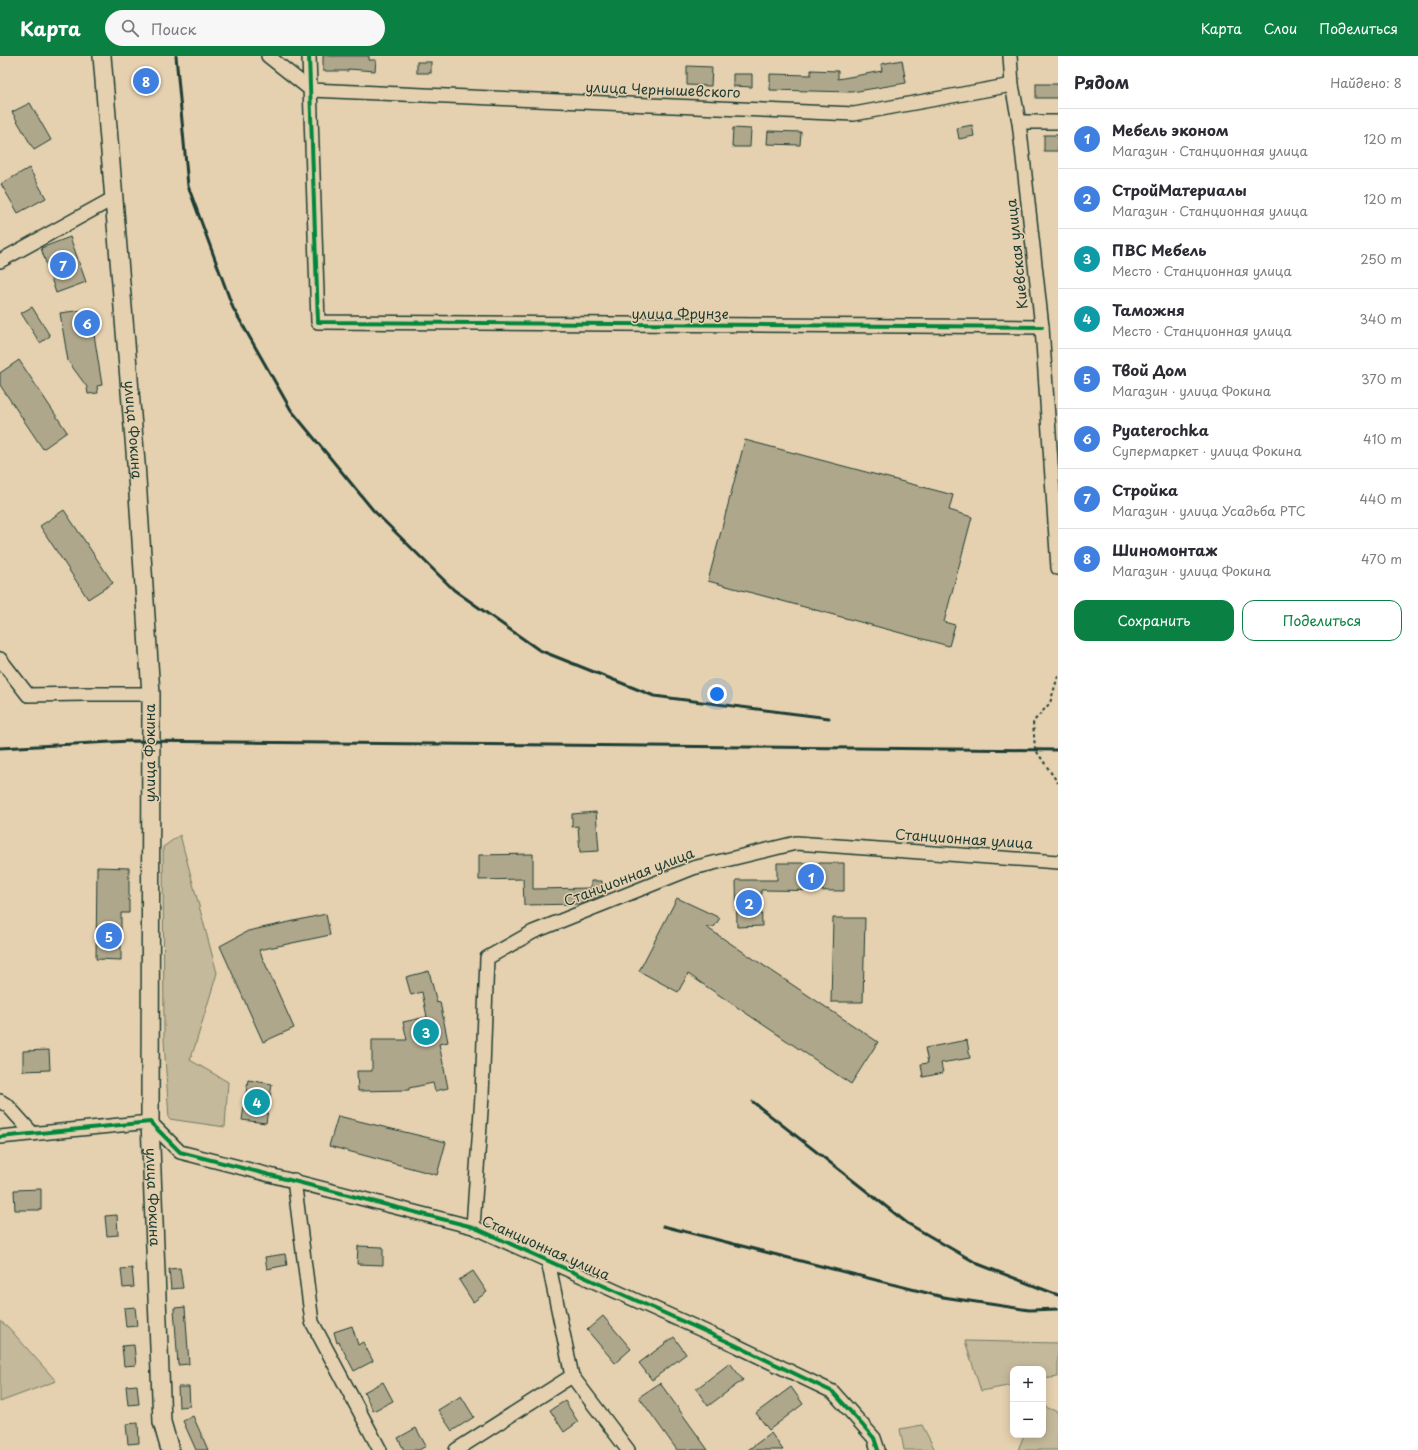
<!DOCTYPE html>
<html lang="ru">
<meta charset="utf-8">
<style>
body{margin:0;font-family:"Playpen Sans",sans-serif;background:#f7f7f7;color:#2b2b33}
.controls{position:absolute;right:12px;bottom:12px;display:grid;overflow:hidden;border-radius:8px;box-shadow:0 2px 10px #0003}
.controls button{width:36px;height:36px;display:grid;place-items:center;padding:0;border:0;border-bottom:1px solid #e1e1e2;background:#fff;color:#2b2b33;font:20px sans-serif}
.you{position:absolute;left:717px;top:638px;width:14px;height:14px;margin:-10px;border:3px solid #fff;border-radius:50%;background:#1a73e8;box-shadow:0 0 0 6px #1a73e833}
.badge{display:grid;place-items:center;width:26px;height:26px;border-radius:50%;background:#0b8043;color:#fff;font-size:13px;font-weight:700}
.pin{position:absolute;translate:-50% -50%;border:2px solid #fff;box-shadow:0 1px 4px #0006}
.list{margin:0;padding:0;list-style:none}
h2{display:flex;justify-content:space-between;align-items:center;height:52px;margin:0;padding:0 16px;font-size:17px}
h2 small{font-size:13px;font-weight:400;color:#7c7c81}
.list li{display:grid;grid-template-columns:26px 1fr auto;gap:12px;align-items:center;box-sizing:border-box;height:60px;padding:0 16px;border-top:1px solid #e1e1e2}
.list b{display:block;font-size:15px;white-space:nowrap}
.list p{margin:0;font-size:13px;white-space:nowrap;color:#7c7c81}
.list em{font-size:13px;font-style:normal;color:#7c7c81}
.actions{display:flex;gap:8px;padding:12px 16px}
.actions a{flex:1;padding:9px 0;border:1px solid #0b8043;border-radius:12px;text-align:center;font-size:14px;color:#0b8043}
.actions .main{background:#0b8043;color:#fff}
.icon{flex:none;width:22px;height:22px;fill:none;stroke:currentColor;stroke-width:2;stroke-linecap:round;stroke-linejoin:round}
.map{position:relative;flex:none;width:1058px;height:1394px;overflow:hidden}
header{display:flex;align-items:center;gap:24px;box-sizing:border-box;height:56px;padding:0 20px;background:#0b8043;color:#fff}
header strong{font-size:19px}
nav{display:flex;gap:22px;margin-inline-start:auto;font-size:14px}
.search{width:280px;height:36px;background:#f7f7f7;display:flex;align-items:center;gap:10px;box-sizing:border-box;padding:0 14px;border-radius:22px;color:#7c7c81;font-size:15px}
main{display:flex}
aside{flex:1;background:#fff}
.map>svg:first-child{display:block}
.green{fill:#c4b99a;stroke:#727b67}
.building{fill:#aea78c;stroke:#1f3d34}
.lines{fill:none;stroke-linecap:round;stroke-linejoin:round}
.minor-casing{stroke:#1f3d34;stroke-width:16}
.major-casing{stroke:#1f3d34;stroke-width:20}
.path{stroke:#1f3d34;stroke-width:2;stroke-dasharray:3 3;stroke-linecap:butt}
.minor{stroke:#e5d1af;stroke-width:13}
.major{stroke:#e5d1af;stroke-width:17}
.rail{stroke:#1f3d34;stroke-width:3}
.cycleway-casing{stroke:#e5d1af;stroke-width:6}
.cycleway{stroke:#00873e;stroke-width:4}
.labels{text-anchor:middle;stroke-width:3;stroke-linejoin:round;paint-order:stroke}
.street-label{font-size:14px;fill:#1f3d34;stroke:#e5d1af}
</style>
<header>
<strong>Карта</strong>
<div class="search"><svg class="icon" aria-label="search" viewBox="0 0 24 24"><circle cx="10" cy="10" r="6"/><path d="M15 15l6 6"/></svg>Поиск</div>
<nav><a>Карта</a><a>Слои</a><a>Поделиться</a></nav>
</header>
<main>
<div class="map">
<svg width="1058" height="1394" viewBox="0 0 1058 1394">
<rect width="100%" height="100%" fill="#e5d1af"/>
<filter id="ink" filterUnits="userSpaceOnUse"><feTurbulence type="fractalNoise" baseFrequency=".025" numOctaves="2"/><feDisplacementMap in="SourceGraphic" scale="8" xChannelSelector="R" yChannelSelector="G"/><feConvolveMatrix kernelMatrix="1 2 1 2 8 2 1 2 1" color-interpolation-filters="sRGB"/></filter>
<g filter="url(#ink)">
<!-- green -->
<g class="green">
<path d="M 180,779 L 217,917 L 195,990 L 190,1004 L 228,1026 L 225,1071 L 169,1063 L 164,985 L 163,791 Z"/>
<path d="M 0,1265 L 8,1271 L 56,1325 L 0,1346 Z"/>
<path d="M 965,1285 L 1058,1287 L 1058,1321 L 1043,1323 L 1043,1313 L 1013,1313 L 1013,1329 L 981,1335 Z"/>
<path d="M 1043,1350 L 1058,1356 L 1058,1394 L 1018,1394 L 1024,1379 L 1043,1379 Z"/>
<path d="M 922,1369 L 935,1394 L 904,1394 L 900,1373 Z"/>
</g>
<!-- building -->
<g class="building">
<path d="M 323,0 L 369,0 L 369,4 L 376,4 L 375,15 L 348,13 L 348,15 L 323,15 Z"/>
<path d="M 902,4 L 906,27 L 852,36 L 770,34 L 770,18 L 811,19 L 811,14 L 838,15 L 838,23 L 882,15 L 881,8 Z"/>
<rect x="417" y="6" width="14" height="11"/>
<path d="M 687,10 L 712,11 L 711,30 L 687,29 Z"/>
<path d="M 733,18 L 752,18 L 752,31 L 733,30 Z"/>
<rect x="1036" y="28" width="22" height="14"/>
<path d="M 30,47 L 51,84 L 34,94 L 12,56 Z"/>
<path d="M 972,69 L 974,80 L 959,83 L 957,72 Z"/>
<path d="M 733,72 L 751,73 L 750,91 L 732,91 Z"/>
<path d="M 768,75 L 801,76 L 800,89 L 767,88 Z"/>
<rect x="1044" y="79" width="14" height="16"/>
<path d="M 29,112 L 46,142 L 18,157 L 1,128 Z"/>
<path d="M 70,181 L 86,226 L 56,237 L 41,192 Z"/>
<path d="M 32,251 L 50,280 L 40,287 L 21,257 Z"/>
<path d="M 90,253 L 102,329 L 97,330 L 98,337 L 88,338 L 87,331 L 68,305 L 60,257 Z"/>
<path d="M 19,304 L 67,376 L 43,393 L 0,329 L 0,317 Z"/>
<path d="M 745,384 L 953,439 L 949,454 L 972,461 L 944,566 L 955,569 L 949,590 L 708,525 Z"/>
<path d="M 64,454 L 113,527 L 88,543 L 40,470 Z"/>
<path d="M 596,756 L 599,795 L 580,796 L 578,770 L 572,771 L 572,758 Z"/>
<path d="M 533,798 L 533,833 L 591,832 L 591,825 L 602,825 L 602,840 L 581,848 L 524,849 L 523,823 L 479,824 L 479,799 Z"/>
<path d="M 777,807 L 844,807 L 844,835 L 761,834 L 762,870 L 737,871 L 736,824 L 777,824 Z"/>
<path d="M 97,811 L 129,812 L 129,857 L 121,857 L 121,904 L 96,903 Z"/>
<path d="M 677,842 L 720,862 L 714,871 L 706,871 L 878,986 L 851,1028 L 688,918 L 678,936 L 639,915 Z"/>
<path d="M 326,858 L 330,879 L 259,894 L 294,972 L 263,986 L 220,890 L 248,875 Z"/>
<path d="M 833,862 L 865,862 L 863,946 L 831,946 Z"/>
<path d="M 429,915 L 437,947 L 440,946 L 448,986 L 439,988 L 448,1032 L 435,1035 L 433,1027 L 409,1032 L 409,1034 L 358,1035 L 357,1015 L 372,1015 L 372,984 L 407,984 L 403,966 L 427,961 L 422,936 L 411,939 L 406,921 Z"/>
<path d="M 967,984 L 970,1002 L 941,1007 L 943,1017 L 923,1021 L 921,1008 L 928,1007 L 925,992 Z"/>
<path d="M 49,994 L 50,1014 L 23,1015 L 23,995 Z"/>
<path d="M 248,1024 L 272,1028 L 266,1067 L 242,1064 Z"/>
<path d="M 338,1060 L 446,1086 L 437,1119 L 329,1090 Z"/>
<path d="M 41,1133 L 41,1154 L 15,1154 L 14,1134 Z"/>
<path d="M 117,1159 L 118,1179 L 107,1180 L 105,1160 Z"/>
<path d="M 358,1190 L 383,1191 L 383,1209 L 357,1208 Z"/>
<path d="M 285,1198 L 287,1209 L 267,1213 L 265,1201 Z"/>
<path d="M 132,1212 L 134,1231 L 123,1232 L 121,1213 Z"/>
<path d="M 180,1212 L 183,1232 L 171,1233 L 169,1213 Z"/>
<path d="M 473,1215 L 487,1236 L 473,1246 L 459,1224 Z"/>
<path d="M 135,1251 L 137,1270 L 126,1271 L 124,1252 Z"/>
<path d="M 185,1251 L 189,1308 L 178,1309 L 174,1252 Z"/>
<path d="M 603,1260 L 631,1293 L 615,1307 L 587,1274 Z"/>
<path d="M 352,1270 L 358,1289 L 363,1286 L 373,1305 L 354,1315 L 339,1286 L 337,1287 L 334,1276 Z"/>
<path d="M 674,1281 L 686,1298 L 652,1324 L 639,1307 Z"/>
<path d="M 134,1289 L 136,1309 L 124,1310 L 122,1290 Z"/>
<path d="M 730,1307 L 743,1324 L 708,1350 L 696,1333 Z"/>
<path d="M 383,1326 L 393,1345 L 373,1355 L 364,1336 Z"/>
<path d="M 660,1327 L 708,1394 L 677,1394 L 639,1341 Z"/>
<path d="M 137,1329 L 139,1348 L 128,1349 L 126,1330 Z"/>
<path d="M 178,1331 L 189,1331 L 190,1350 L 179,1351 Z"/>
<path d="M 791,1331 L 803,1348 L 769,1374 L 756,1357 Z"/>
<path d="M 461,1340 L 474,1361 L 452,1375 L 438,1354 Z"/>
<path d="M 565,1345 L 578,1366 L 564,1376 L 550,1354 Z"/>
<path d="M 193,1360 L 205,1387 L 208,1394 L 196,1394 L 183,1365 Z"/>
<path d="M 138,1367 L 139,1387 L 128,1388 L 126,1368 Z"/>
<path d="M 416,1372 L 426,1390 L 419,1394 L 404,1394 L 398,1382 Z"/>
<path d="M 771,1377 L 783,1394 L 748,1394 Z"/>
</g>
<g class="lines">
<defs>
<g id="minor">
<path d="M 268,0 L 311,34 L 854,58 L 1012,29"/>
<path d="M 309,0 L 318,266 L 1042,271"/>
<path d="M 1010,0 L 1012,29 L 1019,66 L 1042,271 L 1058,512"/>
<path d="M 1019,66 L 1058,66"/>
<path d="M 0,205 L 114,142"/>
<path d="M 0,603 L 28,639 L 85,638 L 151,638"/>
<path d="M 0,1045 L 8,1050 L 33,1078"/>
<path d="M 0,1081 L 150,1066 L 180,1096 L 473,1171 L 733,1288 L 833,1336 L 874,1382 L 878,1394"/>
<path d="M 294,1124 L 312,1266 L 380,1394"/>
<path d="M 473,1171 L 482,1040 L 487,902 L 533,876 L 693,812 L 796,787 L 1058,806"/>
<path d="M 548,1205 L 572,1320 L 628,1394"/>
<path d="M 456,1394 L 572,1320"/>
</g>
<g id="major">
<path id="s1" d="M 102,0 L 136,407 L 151,638 L 150,1066 L 162,1366 L 170,1394"/>
</g>
</defs>
<!-- minor casing -->
<use href="#minor" class="minor-casing"/>
<!-- major casing -->
<use href="#major" class="major-casing"/>
<!-- path -->
<path class="path" d="M 1058,620 L 1050,647 L 1033,666 L 1035,693 L 1058,727"/>
<!-- minor -->
<use href="#minor" class="minor"/>
<!-- major -->
<use href="#major" class="major"/>
<!-- rail -->
<g class="rail">
<path d="M 176,0 L 188,130 L 233,252 L 291,354 L 373,454 L 454,534 L 539,594 L 654,640 L 829,662"/>
<path d="M 0,692 L 130,685 L 1058,694"/>
<path d="M 753,1046 L 907,1167 L 978,1208 L 1058,1239"/>
<path d="M 663,1170 L 943,1241 L 1029,1254 L 1058,1253"/>
</g>
<defs>
<g id="cycleway">
<path d="M 309,0 L 318,266 L 1042,271"/>
<path d="M 0,1081 L 150,1066 L 180,1096 L 473,1171 L 733,1288 L 833,1336 L 874,1382 L 878,1394"/>
</g>
</defs>
<!-- cycleway casing -->
<use href="#cycleway" class="cycleway-casing"/>
<!-- cycleway -->
<use href="#cycleway" class="cycleway"/>
</g>
</g>
<g class="labels">
<!-- street labels -->
<g class="street-label">
<text transform="translate(663 34) rotate(2)" y="5">улица Чернышевского</text>
<text transform="translate(1017 198) rotate(-96)" y="5">Киевская улица</text>
<text x="680" y="263">улица Фрунзе</text>
<text dy="5" stroke="none"><textPath href="#s1" startOffset="375">улица Фокина</textPath></text>
<text transform="translate(150 697) rotate(-90)" y="5">улица Фокина</text>
<text transform="translate(964 783) rotate(4)" y="5">Станционная улица</text>
<text transform="translate(629 821) rotate(-21)" y="5">Станционная улица</text>
<text dy="5" stroke="none"><textPath href="#s1" startOffset="1143">улица Фокина</textPath></text>
<text transform="translate(546 1192) rotate(24)" y="5">Станционная улица</text>
</g>
</g>
</svg>
<div class="controls">
<button>+</button>
<button>−</button>
</div>
<div class="you"></div>
<div class="pin badge" style="left:811px;top:821px;background:#3f7fe0">1</div>
<div class="pin badge" style="left:749px;top:847px;background:#3f7fe0">2</div>
<div class="pin badge" style="left:426px;top:976px;background:#0f9aa8">3</div>
<div class="pin badge" style="left:257px;top:1046px;background:#0f9aa8">4</div>
<div class="pin badge" style="left:109px;top:880px;background:#3f7fe0">5</div>
<div class="pin badge" style="left:87px;top:267px;background:#3f7fe0">6</div>
<div class="pin badge" style="left:63px;top:209px;background:#3f7fe0">7</div>
<div class="pin badge" style="left:146px;top:25px;background:#3f7fe0">8</div>
</div>
<aside>
<h2>Рядом<small>Найдено: 8</small></h2>
<ul class="list">
<li><span class="badge" style="background:#3f7fe0">1</span><div><b>Мебель эконом</b><p>Магазин · Станционная улица</p></div><em>120 m</em></li>
<li><span class="badge" style="background:#3f7fe0">2</span><div><b>СтройМатериалы</b><p>Магазин · Станционная улица</p></div><em>120 m</em></li>
<li><span class="badge" style="background:#0f9aa8">3</span><div><b>ПВС Мебель</b><p>Место · Станционная улица</p></div><em>250 m</em></li>
<li><span class="badge" style="background:#0f9aa8">4</span><div><b>Таможня</b><p>Место · Станционная улица</p></div><em>340 m</em></li>
<li><span class="badge" style="background:#3f7fe0">5</span><div><b>Твой Дом</b><p>Магазин · улица Фокина</p></div><em>370 m</em></li>
<li><span class="badge" style="background:#3f7fe0">6</span><div><b>Pyaterochka</b><p>Супермаркет · улица Фокина</p></div><em>410 m</em></li>
<li><span class="badge" style="background:#3f7fe0">7</span><div><b>Стройка</b><p>Магазин · улица Усадьба РТС</p></div><em>440 m</em></li>
<li><span class="badge" style="background:#3f7fe0">8</span><div><b>Шиномонтаж</b><p>Магазин · улица Фокина</p></div><em>470 m</em></li>
</ul>
<div class="actions"><a class="main">Сохранить</a><a>Поделиться</a></div>
</aside>
</main>
